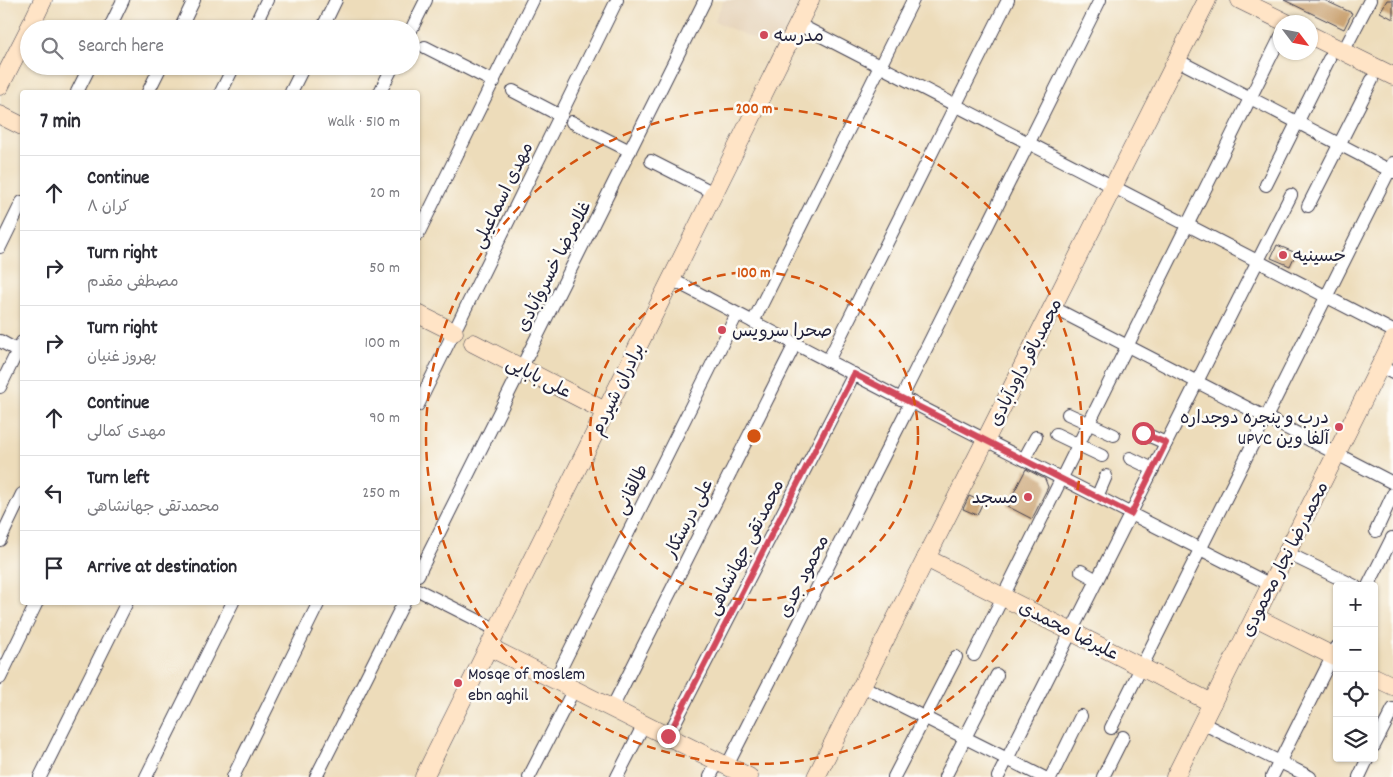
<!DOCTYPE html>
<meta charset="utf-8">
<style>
body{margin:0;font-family:Dekko,"Playpen Sans Arabic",sans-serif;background:#f2f2f3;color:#2b2b33}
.controls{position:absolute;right:15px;bottom:15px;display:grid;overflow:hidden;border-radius:5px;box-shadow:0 1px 4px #0004}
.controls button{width:45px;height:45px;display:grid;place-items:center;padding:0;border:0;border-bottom:1px solid #e1e1e2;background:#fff;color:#2b2b33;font:25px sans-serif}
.compass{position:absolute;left:1273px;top:15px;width:45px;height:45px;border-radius:50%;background:#fff;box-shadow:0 1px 4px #0004;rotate:122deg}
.stop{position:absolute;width:15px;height:15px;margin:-11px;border:4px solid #d1495b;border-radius:50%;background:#fff}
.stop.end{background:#d1495b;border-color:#fff;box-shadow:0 1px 5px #0008}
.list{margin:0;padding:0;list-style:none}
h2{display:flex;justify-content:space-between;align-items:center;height:65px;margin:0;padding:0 20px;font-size:21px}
h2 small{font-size:16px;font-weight:400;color:#7c7c81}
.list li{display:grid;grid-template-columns:32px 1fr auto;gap:15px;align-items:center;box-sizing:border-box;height:75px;padding:0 20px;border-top:1px solid #e1e1e2}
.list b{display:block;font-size:19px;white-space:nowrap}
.list p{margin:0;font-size:16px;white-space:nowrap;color:#7c7c81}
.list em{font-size:16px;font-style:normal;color:#7c7c81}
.icon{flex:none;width:28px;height:28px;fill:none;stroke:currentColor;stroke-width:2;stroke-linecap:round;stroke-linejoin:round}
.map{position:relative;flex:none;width:1393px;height:777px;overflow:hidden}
.search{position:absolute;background:#fff;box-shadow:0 1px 4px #0004;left:20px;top:20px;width:400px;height:55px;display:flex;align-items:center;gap:12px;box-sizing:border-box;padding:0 18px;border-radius:28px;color:#7c7c81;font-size:19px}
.panel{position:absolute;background:#fff;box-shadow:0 1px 4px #0004;left:20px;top:90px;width:400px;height:515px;border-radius:5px}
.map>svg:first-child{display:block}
.built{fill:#e4d0b5}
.building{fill:#c79e6c}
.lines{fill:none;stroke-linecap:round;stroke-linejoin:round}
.street-casing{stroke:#403e4e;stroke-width:14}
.secondary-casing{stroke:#403e4e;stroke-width:19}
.street{stroke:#fff;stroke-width:12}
.secondary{stroke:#ffe4c6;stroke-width:18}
.route{stroke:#d1495b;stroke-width:6}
.ring{fill:none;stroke:#d45411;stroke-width:2.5;stroke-dasharray:9 6}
.poi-dot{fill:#d1495b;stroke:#fdfcf7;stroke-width:2}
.labels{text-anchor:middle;stroke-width:5;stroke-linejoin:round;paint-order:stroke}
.poi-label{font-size:18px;fill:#22223b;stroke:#fdfcf7;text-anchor:start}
.street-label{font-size:18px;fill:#22223b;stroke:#fdfcf7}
.centre{fill:#d45411;stroke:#fdfcf7;stroke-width:2.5}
.ring-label{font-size:15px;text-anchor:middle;font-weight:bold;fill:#d45411;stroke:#fdfcf7;stroke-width:5;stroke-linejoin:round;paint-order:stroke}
</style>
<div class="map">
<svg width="1393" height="777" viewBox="0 0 1393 777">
<rect width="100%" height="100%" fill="#fdfcf7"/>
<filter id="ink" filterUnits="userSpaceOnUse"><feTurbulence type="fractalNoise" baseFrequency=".02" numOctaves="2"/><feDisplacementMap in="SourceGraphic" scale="10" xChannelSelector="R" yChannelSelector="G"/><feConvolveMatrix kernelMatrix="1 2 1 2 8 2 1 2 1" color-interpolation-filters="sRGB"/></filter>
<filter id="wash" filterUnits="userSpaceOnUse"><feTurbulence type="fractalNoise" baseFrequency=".0096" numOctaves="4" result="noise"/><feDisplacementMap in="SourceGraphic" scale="20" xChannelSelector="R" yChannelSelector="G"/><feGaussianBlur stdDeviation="1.12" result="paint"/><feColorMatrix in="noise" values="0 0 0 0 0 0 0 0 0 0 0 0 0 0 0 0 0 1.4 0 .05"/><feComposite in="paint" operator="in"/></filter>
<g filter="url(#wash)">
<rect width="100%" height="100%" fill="#eddcba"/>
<!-- built -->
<path class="built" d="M 724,0 L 800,0 L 776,49 L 714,21 Z"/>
<g id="blocks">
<!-- building -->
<g class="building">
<path d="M 1284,0 L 1324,0 L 1352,13 L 1344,29 Z"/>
<path d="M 1387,0 L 1393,0 L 1393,19 L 1380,12 Z"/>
<path d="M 1277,245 L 1296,253 L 1290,266 L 1271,258 Z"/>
<path d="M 1026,469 L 1045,479 L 1048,487 L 1032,519 L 1007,506 Z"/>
<path d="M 969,496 L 983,502 L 977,515 L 963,509 Z"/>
</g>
</g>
</g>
<g filter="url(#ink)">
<use href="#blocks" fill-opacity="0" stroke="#403e4e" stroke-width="1"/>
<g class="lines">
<defs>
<g id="street">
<path d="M 798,24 L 1393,331"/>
<path d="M 109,29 L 123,0"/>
<path d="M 180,29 L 194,0"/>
<path d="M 253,29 L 267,0"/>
<path d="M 322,29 L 336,0"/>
<path d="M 411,30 L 426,0"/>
<path d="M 425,47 L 494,82"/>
<path d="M 1343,52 L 1370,0"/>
<path d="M 1177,60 L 1393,172"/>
<path d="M 513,91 L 561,116"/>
<path d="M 77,92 L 90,66"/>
<path d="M 148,92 L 161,66"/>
<path d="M 221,92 L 234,66"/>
<path d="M 291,92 L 304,66"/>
<path d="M 380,92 L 393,66"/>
<path d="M 572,122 L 630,151"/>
<path d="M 651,161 L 714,193"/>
<path d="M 1266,185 L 1329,59"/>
<path d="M 1308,206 L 1372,80"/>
<path d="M 418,234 L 533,0"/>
<path d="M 0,247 L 22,202"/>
<path d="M 671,279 L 901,399 L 911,402 L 1271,585"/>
<path d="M 1052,307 L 1393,483"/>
<path d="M 753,322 L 913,0"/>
<path d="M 0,341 L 22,353"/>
<path d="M 828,361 L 1008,0"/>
<path d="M 1380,366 L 1393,373"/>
<path d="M 0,387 L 22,342"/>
<path d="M 901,399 L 1100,0"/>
<path d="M 418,405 L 617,0"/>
<path d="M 1068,414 L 1114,435"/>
<path d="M 1143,433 L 1166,443"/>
<path d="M 1056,434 L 1102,456"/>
<path d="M 1130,458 L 1153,469"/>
<path d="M 1024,459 L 1036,437"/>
<path d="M 1097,497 L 1106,476"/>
<path d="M 1376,531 L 1393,494"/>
<path d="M 0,540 L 22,494"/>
<path d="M 1287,553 L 1355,586"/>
<path d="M 1081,571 L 1097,580"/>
<path d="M 418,575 L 705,0"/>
<path d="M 1368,586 L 1392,538"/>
<path d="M 418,590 L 497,630"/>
<path d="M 974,655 L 1280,38"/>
<path d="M 0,678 L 37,602"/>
<path d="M 555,680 L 737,314"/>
<path d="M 862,686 L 1043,777"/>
<path d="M 612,708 L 795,344"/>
<path d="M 1202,723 L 1310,777"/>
<path d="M 1111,728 L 1393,163"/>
<path d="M 668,736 L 854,374"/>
<path d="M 1374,746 L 1393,709"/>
<path d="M 727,766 L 911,402"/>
<path d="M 40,777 L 127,602"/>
<path d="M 146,777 L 233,602"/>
<path d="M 233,777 L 319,602"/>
<path d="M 316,777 L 404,602"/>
<path d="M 529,777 L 574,689"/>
<path d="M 617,777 L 644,724"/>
<path d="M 710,777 L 718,761"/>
<path d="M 894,777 L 956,657"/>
<path d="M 945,777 L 997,675"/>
<path d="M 998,777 L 1291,195"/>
<path d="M 1051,777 L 1081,716"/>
<path d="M 1103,777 L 1123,737"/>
<path d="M 1272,777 L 1337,647"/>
<path d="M 1359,777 L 1368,758"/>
</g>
<g id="secondary">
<path d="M 1240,0 L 1285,22"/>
<path d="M 29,29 L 43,0"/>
<path d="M 1310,35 L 1393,76"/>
<path d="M 0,86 L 29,29"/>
<path d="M 0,115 L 22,126"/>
<path d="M 418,314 L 454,332"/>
<path d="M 473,343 L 605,411"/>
<path d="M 926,558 L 1212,703"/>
<path d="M 1255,617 L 1337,658"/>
<path d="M 489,647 L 749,777"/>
<path d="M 1374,677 L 1393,686"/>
<path d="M 424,777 L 810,0"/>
<path d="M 816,777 L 1207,0"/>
<path d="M 1175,777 L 1393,340"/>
</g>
</defs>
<!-- street casing -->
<use href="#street" class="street-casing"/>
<!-- secondary casing -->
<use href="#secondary" class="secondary-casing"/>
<!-- street -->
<use href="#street" class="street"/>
<!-- secondary -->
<use href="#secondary" class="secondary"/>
</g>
</g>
<g class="lines" filter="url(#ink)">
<!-- route -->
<path class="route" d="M 668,736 L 854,374 L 1131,514 L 1166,443 L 1143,433"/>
</g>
<!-- distance rings -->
<g class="ring">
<circle cx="754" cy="436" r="164"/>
<circle cx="754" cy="436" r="328"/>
</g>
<!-- markers -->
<g class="poi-dot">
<circle cx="764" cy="35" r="5"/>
<circle cx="1283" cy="255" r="5"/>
<circle cx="722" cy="330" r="5"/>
<circle cx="1339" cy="427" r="5"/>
<circle cx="1028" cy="497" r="5"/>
<circle cx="458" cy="683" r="5"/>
</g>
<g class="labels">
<!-- poi labels -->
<g class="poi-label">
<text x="774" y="41">مدرسه</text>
<text x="1293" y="261">حسینیه</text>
<text x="732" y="336">صحرا سرویس</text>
<text x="1329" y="423" text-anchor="end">درب و پنجره دوجداره<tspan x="1329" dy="21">UPVC آلفا وین</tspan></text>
<text x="1018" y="503" text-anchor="end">مسجد</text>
<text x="468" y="679">Mosqe of moslem<tspan x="468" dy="21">ebn aghil</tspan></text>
</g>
<!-- street labels -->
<g class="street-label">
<text transform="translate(502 195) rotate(-64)" y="6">مهدی اسماعیلی</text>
<text transform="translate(553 266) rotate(-63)" y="6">غلامرضا خسروآبادی</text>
<text transform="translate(1025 362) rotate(-63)" y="6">محمدباقر داودآبادی</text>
<text transform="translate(539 377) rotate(27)" y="6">علی بابایی</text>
<text transform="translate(617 389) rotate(-64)" y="6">برادران شیردم</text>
<text transform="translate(631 489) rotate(-64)" y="6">طالقانی</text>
<text transform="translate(688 518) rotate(-63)" y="6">علی درستکار</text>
<text transform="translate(745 547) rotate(-63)" y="6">محمدتقی جهانشاهی</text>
<text transform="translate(1284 559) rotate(-63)" y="6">محمدرضا نجار محمودی</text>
<text transform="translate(803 576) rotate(-63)" y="6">محمود جدی</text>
<text transform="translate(1069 630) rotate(27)" y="6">علیرضا محمدی</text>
</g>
</g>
<circle cx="754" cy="436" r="8" class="centre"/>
<g class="ring-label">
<text x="754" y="113">200 m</text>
<text x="754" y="277">100 m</text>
</g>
</svg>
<div class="controls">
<button>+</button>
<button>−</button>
<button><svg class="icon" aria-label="locate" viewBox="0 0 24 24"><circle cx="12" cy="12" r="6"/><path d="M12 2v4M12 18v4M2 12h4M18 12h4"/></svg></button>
<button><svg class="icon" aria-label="layers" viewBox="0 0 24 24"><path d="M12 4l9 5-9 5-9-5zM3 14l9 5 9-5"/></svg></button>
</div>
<svg class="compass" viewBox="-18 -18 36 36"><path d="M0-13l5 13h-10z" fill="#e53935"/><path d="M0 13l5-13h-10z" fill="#7c7c81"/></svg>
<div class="stop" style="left:1143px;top:433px"></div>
<div class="stop end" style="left:668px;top:736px"></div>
<div class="search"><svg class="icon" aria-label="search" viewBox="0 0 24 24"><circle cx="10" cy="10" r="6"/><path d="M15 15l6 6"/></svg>Search here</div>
<section class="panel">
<h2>7 min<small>Walk · 510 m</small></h2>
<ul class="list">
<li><svg class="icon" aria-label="ahead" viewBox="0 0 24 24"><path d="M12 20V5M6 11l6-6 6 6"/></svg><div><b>Continue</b><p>کران ۸</p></div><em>20 m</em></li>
<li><svg class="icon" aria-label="right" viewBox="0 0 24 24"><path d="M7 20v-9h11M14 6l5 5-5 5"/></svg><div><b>Turn right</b><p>مصطفی مقدم</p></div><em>50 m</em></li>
<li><svg class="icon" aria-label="right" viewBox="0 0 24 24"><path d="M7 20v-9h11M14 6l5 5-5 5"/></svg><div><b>Turn right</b><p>بهروز غنیان</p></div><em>100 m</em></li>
<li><svg class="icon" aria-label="ahead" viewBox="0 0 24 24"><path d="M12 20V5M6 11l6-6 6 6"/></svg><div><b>Continue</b><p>مهدی کمالی</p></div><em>90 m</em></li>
<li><svg class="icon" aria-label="left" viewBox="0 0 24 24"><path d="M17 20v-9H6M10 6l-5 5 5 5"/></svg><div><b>Turn left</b><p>محمدتقی جهانشاهی</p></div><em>250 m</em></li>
<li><svg class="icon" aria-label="arrive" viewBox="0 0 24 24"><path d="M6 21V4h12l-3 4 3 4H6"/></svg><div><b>Arrive at destination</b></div></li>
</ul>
</section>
</div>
